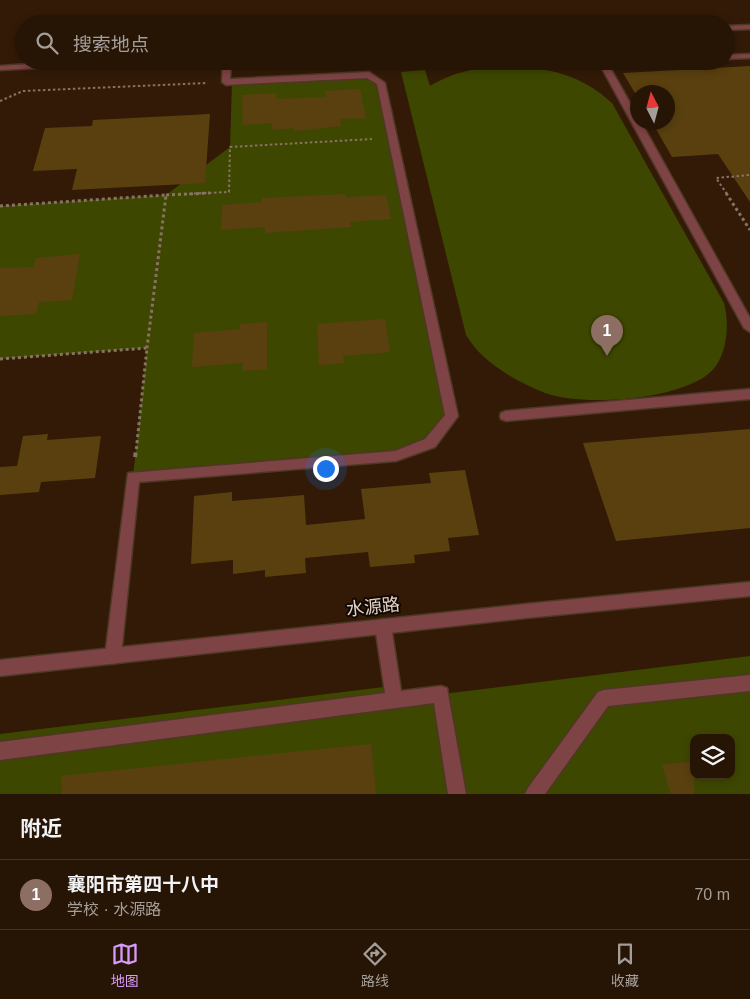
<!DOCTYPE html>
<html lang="zh">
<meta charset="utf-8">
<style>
body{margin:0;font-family:Arial,"Noto Sans SC",sans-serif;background:#322113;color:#f1f3f6}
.controls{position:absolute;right:15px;bottom:15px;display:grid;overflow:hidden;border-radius:10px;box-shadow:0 2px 8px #0003}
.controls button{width:45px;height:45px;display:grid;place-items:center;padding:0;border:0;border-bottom:1px solid #423326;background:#261404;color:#f1f3f6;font:25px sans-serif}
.compass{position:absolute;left:630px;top:85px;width:45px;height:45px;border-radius:50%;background:#261404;box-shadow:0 2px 8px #0003;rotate:354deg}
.you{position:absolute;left:325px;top:468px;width:18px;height:18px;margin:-12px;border:4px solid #fff;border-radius:50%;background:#1a73e8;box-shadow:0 0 0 8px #1a73e833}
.badge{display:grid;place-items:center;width:32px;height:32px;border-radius:50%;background:#d69bfa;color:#fff;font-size:16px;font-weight:700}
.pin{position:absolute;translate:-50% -41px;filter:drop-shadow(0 1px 2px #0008)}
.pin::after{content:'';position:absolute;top:26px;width:18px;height:15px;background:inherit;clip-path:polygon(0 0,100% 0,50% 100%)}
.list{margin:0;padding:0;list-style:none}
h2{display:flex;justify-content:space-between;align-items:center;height:65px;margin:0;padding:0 20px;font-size:21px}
h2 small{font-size:16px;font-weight:400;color:#a49e9a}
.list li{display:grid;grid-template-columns:32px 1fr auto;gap:15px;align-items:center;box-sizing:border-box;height:70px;padding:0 20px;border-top:1px solid #423326}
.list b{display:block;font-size:19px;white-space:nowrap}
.list p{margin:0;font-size:16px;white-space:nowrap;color:#a49e9a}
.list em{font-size:16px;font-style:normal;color:#a49e9a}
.icon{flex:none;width:28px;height:28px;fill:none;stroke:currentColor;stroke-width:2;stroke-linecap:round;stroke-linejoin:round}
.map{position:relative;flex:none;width:750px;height:794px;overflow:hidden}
.search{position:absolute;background:#261404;box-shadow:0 2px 8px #0003;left:15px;right:15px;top:15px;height:55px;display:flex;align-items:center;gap:12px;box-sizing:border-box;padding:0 18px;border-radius:28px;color:#a49e9a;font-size:19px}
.sheet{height:135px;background:#261404}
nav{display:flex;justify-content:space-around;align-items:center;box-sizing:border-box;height:70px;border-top:1px solid #423326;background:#261404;font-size:14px;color:#a49e9a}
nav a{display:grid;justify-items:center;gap:2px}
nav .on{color:#d69bfa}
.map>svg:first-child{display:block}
.green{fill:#3e4700;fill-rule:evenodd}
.building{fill:#5a400f}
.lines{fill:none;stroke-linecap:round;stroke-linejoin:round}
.service-casing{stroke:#4e3725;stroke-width:3}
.minor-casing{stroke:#4e3725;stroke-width:3}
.path-far2{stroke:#877363;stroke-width:2;stroke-dasharray:2.5 2.5;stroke-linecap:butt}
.path-far1{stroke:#877363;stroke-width:3;stroke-dasharray:3 3;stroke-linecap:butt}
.path{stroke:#877363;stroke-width:4;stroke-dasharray:4.5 4.5;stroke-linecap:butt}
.service{fill:#7e4345;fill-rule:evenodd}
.minor{fill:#7e4345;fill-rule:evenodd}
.labels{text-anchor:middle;stroke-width:4;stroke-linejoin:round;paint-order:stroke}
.near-street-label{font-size:18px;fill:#e2d2c6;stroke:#120802}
</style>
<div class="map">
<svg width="750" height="794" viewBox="0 0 750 794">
<rect width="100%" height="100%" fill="#321a06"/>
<!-- green -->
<g class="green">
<path d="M 502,66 C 545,67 580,73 612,103 L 724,303 C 729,323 728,348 716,366 C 691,401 582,407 545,393 C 523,384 500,372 483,356 C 476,350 471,342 466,335 L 401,72 L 425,70 L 430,86 C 456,71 473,69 502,66 Z"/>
<path d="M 369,75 L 381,83 L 452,416 L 430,443 L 396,456 L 133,477 L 147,348 L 0,359 L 0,206 L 166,195 L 230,147 L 232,82 Z"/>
<path d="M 750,656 L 750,794 L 0,794 L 0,734 L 392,686 L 394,700 ZM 694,738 L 731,738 L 731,775 L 694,775 Z"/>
</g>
<!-- building -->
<g class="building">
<path d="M 750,66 L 750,202 L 718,154 L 672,157 L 652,122 L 668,122 L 668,92 L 638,92 L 638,98 L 623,73 Z"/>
<path d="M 360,89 L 366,118 L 340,119 L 341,126 L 294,131 L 294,128 L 273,130 L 272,123 L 243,125 L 242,95 L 276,93 L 277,99 L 326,97 L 325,91 Z"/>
<path d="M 210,114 L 205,183 L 72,190 L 77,169 L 33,171 L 45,128 L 92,126 L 93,120 Z"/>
<path d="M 345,194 L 346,197 L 386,195 L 391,219 L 350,222 L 351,227 L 265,233 L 265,227 L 221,230 L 222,205 L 262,202 L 262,198 Z"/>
<path d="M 80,254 L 72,300 L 39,302 L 36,314 L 0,316 L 0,268 L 34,267 L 36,258 Z"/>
<path d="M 385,319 L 390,352 L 343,356 L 344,363 L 319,365 L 317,324 Z"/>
<path d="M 267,322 L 267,369 L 243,371 L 243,363 L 192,367 L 194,333 L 240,329 L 240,324 Z"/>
<path d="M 750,429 L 750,528 L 616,541 L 583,443 Z"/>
<path d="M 48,434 L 47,440 L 101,436 L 95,478 L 41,482 L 39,492 L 0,495 L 0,467 L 17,466 L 23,436 Z"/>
<path d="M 465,470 L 479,535 L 448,538 L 450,551 L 414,555 L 415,563 L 370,567 L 368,552 L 305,558 L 306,573 L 265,577 L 265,570 L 233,574 L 233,560 L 191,564 L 194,496 L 232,492 L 232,501 L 304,495 L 306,525 L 365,519 L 361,489 L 431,483 L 429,473 Z"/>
<path d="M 371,744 L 376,794 L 62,794 L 61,776 Z"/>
<path d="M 694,761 L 694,794 L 671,794 L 662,765 Z"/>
</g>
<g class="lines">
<defs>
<g id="service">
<path d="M 750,54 L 750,58 L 726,59 L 726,55 Z"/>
<path d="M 223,61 L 231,61 L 230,79 L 369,72 L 385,83 L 458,416 L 435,447 L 396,461 L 139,482 L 121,656 L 119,661 L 113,664 L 107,661 L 105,656 L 128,473 L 395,451 L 425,439 L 445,415 L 377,84 L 367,78 L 226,85 L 222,82 Z"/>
<path d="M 598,61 L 632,61 L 628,63 L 608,64 L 638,117 L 638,122 L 641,122 L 750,318 L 750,332 L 744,328 Z"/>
<path d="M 750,389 L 750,399 L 506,421 L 501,419 L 500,416 L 501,413 L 506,411 Z"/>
<path d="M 383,619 L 388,621 L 391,626 L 401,691 L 441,686 L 447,688 L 466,794 L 448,794 L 434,703 L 0,760 L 0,742 L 385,693 L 375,626 L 378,621 Z"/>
<path d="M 750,675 L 750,691 L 608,706 L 545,794 L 525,794 L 528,788 L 598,692 L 604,690 Z"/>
</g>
<g id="minor">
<path d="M 750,25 L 750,29 L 726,30 L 726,26 Z"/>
<path d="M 76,61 L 129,61 L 125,63 L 0,70 L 0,66 Z"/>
<path d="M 750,582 L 750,596 L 526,618 L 0,676 L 0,660 L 526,604 Z"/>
</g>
</defs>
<!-- service casing -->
<use href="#service" class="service-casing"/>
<!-- minor casing -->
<use href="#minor" class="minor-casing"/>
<!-- path-far2 -->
<g class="path-far2">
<path d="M 0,101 L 23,91 L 207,83"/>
<path d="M 184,194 L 229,192 L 230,147 L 372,139"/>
<path d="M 727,194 L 716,178 L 750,175"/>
</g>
<!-- path-far1 -->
<g class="path-far1">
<path d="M 726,193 L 750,230"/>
<path d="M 166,195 L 210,193"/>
<path d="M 0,206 L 166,195 L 147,348"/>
<path d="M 0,359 L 147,348 L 136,452"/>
</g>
<!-- path -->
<path class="path" d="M 135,457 L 136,450"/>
<!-- service -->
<use href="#service" class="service"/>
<!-- minor -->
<use href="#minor" class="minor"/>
</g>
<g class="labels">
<!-- near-street labels -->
<g class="near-street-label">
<text transform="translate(373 607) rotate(-6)" y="6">水源路</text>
</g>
</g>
</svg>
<div class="controls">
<button><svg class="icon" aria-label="layers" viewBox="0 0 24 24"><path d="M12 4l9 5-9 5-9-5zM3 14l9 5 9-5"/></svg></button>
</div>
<svg class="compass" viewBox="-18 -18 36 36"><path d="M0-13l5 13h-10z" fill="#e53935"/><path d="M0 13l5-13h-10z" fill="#a49e9a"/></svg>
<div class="you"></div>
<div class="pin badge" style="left:607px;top:356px;background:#8d6e63">1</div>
<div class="search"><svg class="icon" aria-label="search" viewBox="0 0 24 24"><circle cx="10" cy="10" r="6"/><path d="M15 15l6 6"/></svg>搜索地点</div>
</div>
<section class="sheet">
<h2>附近<small></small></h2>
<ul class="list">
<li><span class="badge" style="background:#8d6e63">1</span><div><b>襄阳市第四十八中</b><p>学校 · 水源路</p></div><em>70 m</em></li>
</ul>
</section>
<nav>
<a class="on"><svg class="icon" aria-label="map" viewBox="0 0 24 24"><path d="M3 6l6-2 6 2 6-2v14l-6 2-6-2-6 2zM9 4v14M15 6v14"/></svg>地图</a>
<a><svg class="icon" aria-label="directions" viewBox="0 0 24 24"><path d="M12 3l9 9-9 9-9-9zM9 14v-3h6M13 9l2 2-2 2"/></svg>路线</a>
<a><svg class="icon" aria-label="saved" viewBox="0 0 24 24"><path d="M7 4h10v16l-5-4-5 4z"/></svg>收藏</a>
</nav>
